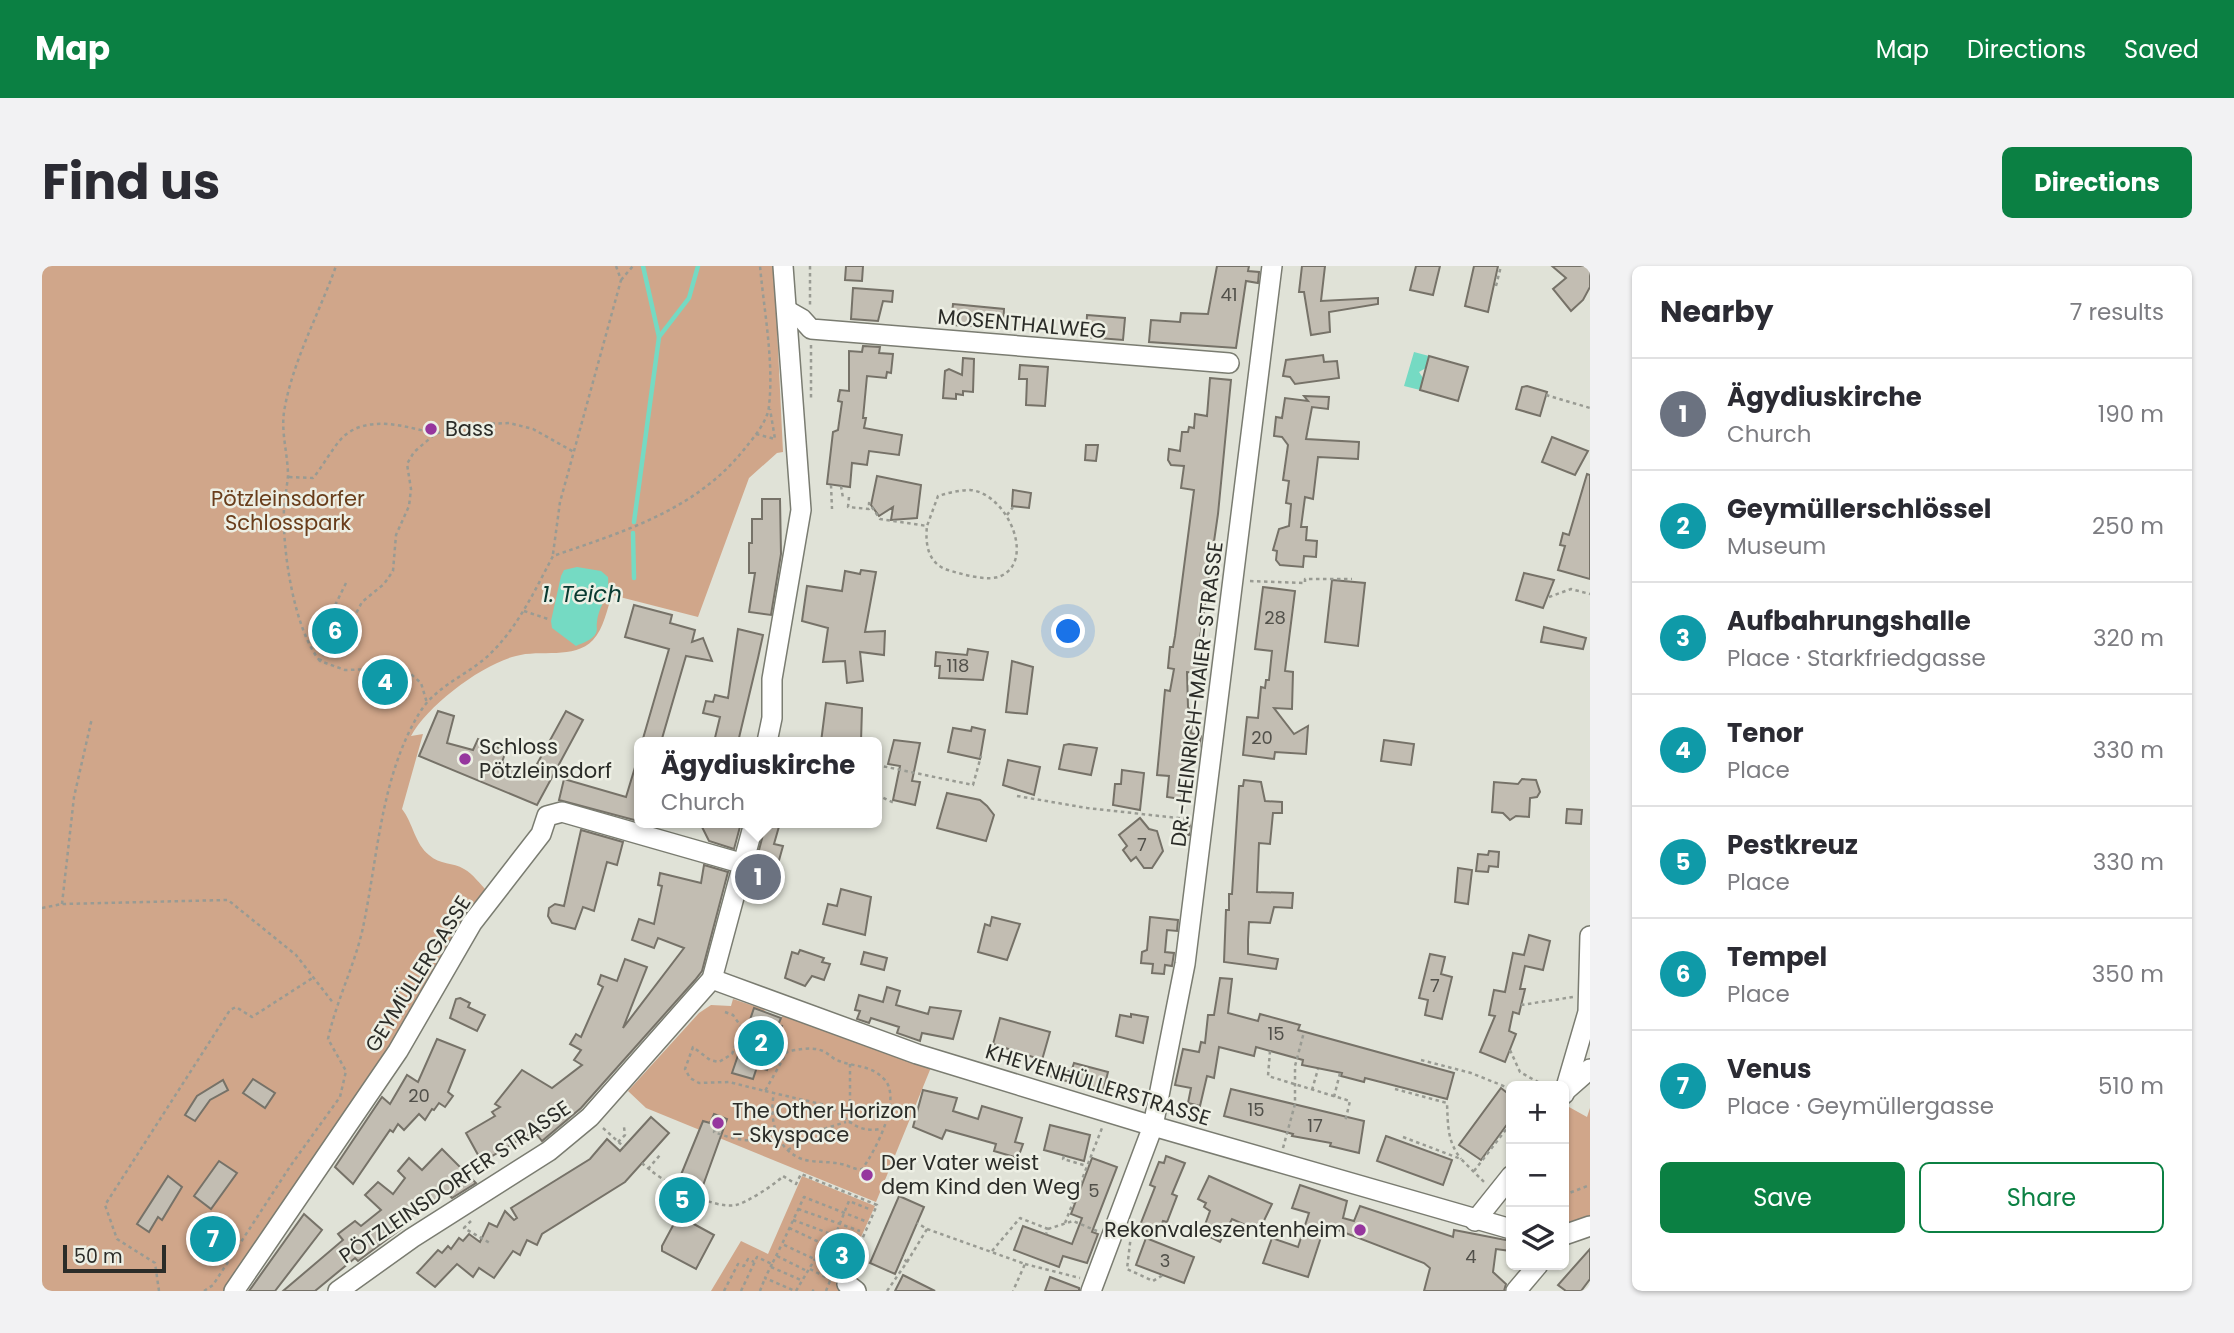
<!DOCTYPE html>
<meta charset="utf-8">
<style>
body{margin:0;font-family:Poppins,sans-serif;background:#f2f2f3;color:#2b2b33}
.controls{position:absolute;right:21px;bottom:21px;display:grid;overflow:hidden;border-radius:10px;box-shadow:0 2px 5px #0004}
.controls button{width:63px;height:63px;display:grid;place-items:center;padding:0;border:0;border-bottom:2px solid #e1e1e2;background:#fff;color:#2b2b33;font:35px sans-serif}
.scale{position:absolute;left:21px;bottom:18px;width:103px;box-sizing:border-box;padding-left:7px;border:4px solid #2b2c28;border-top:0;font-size:19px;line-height:24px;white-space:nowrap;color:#2b2c28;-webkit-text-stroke:5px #edefe4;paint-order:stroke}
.you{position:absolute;left:1027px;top:366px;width:24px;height:24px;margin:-18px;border:5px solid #fff;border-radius:50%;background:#1a73e8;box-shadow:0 0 0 10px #1a73e833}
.badge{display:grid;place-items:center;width:46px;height:46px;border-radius:50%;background:#0b8043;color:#fff;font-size:23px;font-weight:700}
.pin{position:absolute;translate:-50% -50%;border:4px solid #fff;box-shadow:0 2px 7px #0006}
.popup{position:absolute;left:592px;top:471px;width:248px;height:91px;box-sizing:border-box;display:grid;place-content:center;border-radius:10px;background:#fff;filter:drop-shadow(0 2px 5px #0005);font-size:23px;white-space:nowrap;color:#7c7c81}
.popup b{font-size:26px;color:#2b2b33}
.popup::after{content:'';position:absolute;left:50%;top:100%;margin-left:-14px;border:14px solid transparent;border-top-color:#fff}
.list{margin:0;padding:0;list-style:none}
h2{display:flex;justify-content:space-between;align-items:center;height:91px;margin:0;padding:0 28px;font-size:30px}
h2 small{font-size:23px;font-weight:400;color:#7c7c81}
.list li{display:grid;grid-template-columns:46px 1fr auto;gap:21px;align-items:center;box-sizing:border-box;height:112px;padding:0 28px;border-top:2px solid #e1e1e2}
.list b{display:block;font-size:26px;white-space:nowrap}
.list p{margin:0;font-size:23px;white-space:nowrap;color:#7c7c81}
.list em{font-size:23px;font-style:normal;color:#7c7c81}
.actions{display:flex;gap:14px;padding:21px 28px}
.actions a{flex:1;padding:16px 0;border:2px solid #0b8043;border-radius:10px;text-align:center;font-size:24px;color:#0b8043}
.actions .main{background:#0b8043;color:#fff}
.icon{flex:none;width:38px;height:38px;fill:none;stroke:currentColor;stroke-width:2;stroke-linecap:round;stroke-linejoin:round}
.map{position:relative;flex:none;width:1548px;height:1025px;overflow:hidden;border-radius:10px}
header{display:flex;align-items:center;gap:42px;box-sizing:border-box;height:98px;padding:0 35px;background:#0b8043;color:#fff}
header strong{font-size:33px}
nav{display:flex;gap:38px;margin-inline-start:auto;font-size:24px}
.intro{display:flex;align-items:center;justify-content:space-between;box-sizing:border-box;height:168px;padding:0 42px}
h1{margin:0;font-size:49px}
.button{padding:18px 32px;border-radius:10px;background:#0b8043;color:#fff;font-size:24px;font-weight:700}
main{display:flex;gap:42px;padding:0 42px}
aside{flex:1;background:#fff;border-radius:10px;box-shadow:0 2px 5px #0004}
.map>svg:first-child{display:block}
.green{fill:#d0a68a}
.water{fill:#75dac3}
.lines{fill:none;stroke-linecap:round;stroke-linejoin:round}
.stream{stroke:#75dac3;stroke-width:4.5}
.building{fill:#c2bdb2;stroke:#767268;stroke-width:2}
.minor-casing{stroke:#7a7c71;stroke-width:22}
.path{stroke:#999b93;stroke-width:2.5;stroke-dasharray:3.5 3.5;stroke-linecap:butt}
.minor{stroke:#fff;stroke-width:19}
.poi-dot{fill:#96369e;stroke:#edefe4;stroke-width:2.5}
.labels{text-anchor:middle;stroke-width:5;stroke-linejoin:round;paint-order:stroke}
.number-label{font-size:18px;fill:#51504a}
.street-label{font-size:21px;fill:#2b2c28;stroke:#edefe4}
.poi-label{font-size:21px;fill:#2b2c28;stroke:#edefe4;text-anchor:start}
.park-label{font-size:21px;fill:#693d1b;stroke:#edefe4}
.water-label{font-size:23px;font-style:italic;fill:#093930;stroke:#edefe4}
</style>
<header>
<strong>Map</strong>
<nav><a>Map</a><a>Directions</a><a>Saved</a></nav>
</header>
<div class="intro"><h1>Find us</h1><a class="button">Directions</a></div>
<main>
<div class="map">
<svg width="1548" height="1025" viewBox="0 0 1548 1025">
<rect width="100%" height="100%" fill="#e0e2d7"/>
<!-- green -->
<g class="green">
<path d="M 0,0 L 732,0 L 741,186 L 735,187 L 707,212 L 656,351 L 570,329 C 565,343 562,362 551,374 C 532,394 498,383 474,390 C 440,398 385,440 369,470 L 381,468 L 360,543 C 371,557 373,578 387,589 C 398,599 411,596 422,603 C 431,608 438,618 446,626 L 310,840 L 183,1025 L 0,1025 Z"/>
<path d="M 691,733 L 724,744 L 709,751 L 690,807 L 711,812 L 715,801 L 725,804 L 729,792 L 736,787 L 739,781 L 736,773 L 740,760 L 736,759 L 741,749 L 890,799 L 834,936 L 604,842 L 586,825 L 657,747 L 669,739 L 689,740 Z"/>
<path d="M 1527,841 L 1545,851 L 1548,842 L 1548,951 L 1522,959 L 1522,848 Z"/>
<path d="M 760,910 L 833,940 L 796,1022 L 799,1025 L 669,1025 L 699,975 L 726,988 Z"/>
</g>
<!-- water -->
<g class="water">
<path d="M 1372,86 L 1387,90 L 1384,102 L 1377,106 L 1381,112 L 1378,124 L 1362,120 Z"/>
<path d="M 535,301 L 559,305 L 566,311 C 568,332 557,338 555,356 C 554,362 556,362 554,367 C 551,374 540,377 534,380 L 510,362 L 509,355 L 519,310 L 522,304 Z"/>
</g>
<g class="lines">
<!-- stream -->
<g class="stream">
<path d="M 601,0 L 617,71"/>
<path d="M 592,256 L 617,71 L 647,32 L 656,0"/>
<path d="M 591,267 L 592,312"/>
</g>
</g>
<!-- building -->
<g class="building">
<path d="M 804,0 L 821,0 L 820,15 L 803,14 Z"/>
<path d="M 1175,0 L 1207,0 L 1206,5 L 1217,6 L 1216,17 L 1204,15 L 1194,82 L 1107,76 L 1109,54 L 1138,56 L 1139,47 L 1166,48 Z"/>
<path d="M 1260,0 L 1283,0 L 1279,35 L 1336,32 L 1336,38 L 1287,46 L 1288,66 L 1269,69 L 1262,26 L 1257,26 Z"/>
<path d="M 1374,0 L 1398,0 L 1391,29 L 1368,24 Z"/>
<path d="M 1432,0 L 1456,0 L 1446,46 L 1423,40 Z"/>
<path d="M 1510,0 L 1548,0 L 1548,21 L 1541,34 L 1529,45 L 1511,23 L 1524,12 Z"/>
<path d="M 811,22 L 851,25 L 850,36 L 841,35 L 836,55 L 809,53 Z"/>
<path d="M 911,38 L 962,43 L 961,61 L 909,59 Z"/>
<path d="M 1045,49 L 1083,52 L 1081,74 L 1044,71 Z"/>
<path d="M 821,80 L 838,81 L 837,87 L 851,88 L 849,107 L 845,106 L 844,112 L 825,110 L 821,152 L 824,152 L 822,162 L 860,169 L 857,189 L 827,185 L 825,199 L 810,197 L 808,221 L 785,218 L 791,166 L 796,164 L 800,136 L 796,135 L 798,124 L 807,125 L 807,85 L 820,86 Z"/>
<path d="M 1281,89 L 1282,96 L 1295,95 L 1297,112 L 1253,118 L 1248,111 L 1241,110 L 1244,94 Z"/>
<path d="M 1387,90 L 1426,101 L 1416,135 L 1378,124 Z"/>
<path d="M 921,92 L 932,93 L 931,126 L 921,125 L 921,129 L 914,128 L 914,133 L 901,132 L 903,105 L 907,103 L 920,109 Z"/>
<path d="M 978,99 L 1006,101 L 1003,140 L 984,139 L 985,113 L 977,113 Z"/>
<path d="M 1168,112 L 1189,114 L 1176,248 L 1158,372 L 1157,407 L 1145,406 L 1146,441 L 1151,450 L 1149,467 L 1159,470 L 1157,483 L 1148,483 L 1145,513 L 1149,513 L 1147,528 L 1140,527 L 1139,533 L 1125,531 L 1127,510 L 1115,509 L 1123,424 L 1128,425 L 1132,403 L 1126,402 L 1128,381 L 1131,381 L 1133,370 L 1152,224 L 1139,222 L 1142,200 L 1129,199 L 1126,194 L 1127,183 L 1138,185 L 1140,166 L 1146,166 L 1147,161 L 1152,162 L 1153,148 L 1165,150 Z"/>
<path d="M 1485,120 L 1505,126 L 1498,150 L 1474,143 L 1480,121 Z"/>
<path d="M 1262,130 L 1287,131 L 1286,143 L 1270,141 L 1264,173 L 1317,176 L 1316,193 L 1276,191 L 1271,233 L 1263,231 L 1259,261 L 1265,261 L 1264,274 L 1275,275 L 1274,291 L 1262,290 L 1261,301 L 1238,299 L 1234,294 L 1235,285 L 1231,284 L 1237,263 L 1247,260 L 1249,238 L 1244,237 L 1247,215 L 1241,214 L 1246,179 L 1240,171 L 1232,170 L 1234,151 L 1240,152 L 1243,132 L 1266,135 Z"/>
<path d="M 1510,171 L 1546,185 L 1533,209 L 1500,196 Z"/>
<path d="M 1044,179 L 1056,179 L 1054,195 L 1043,194 Z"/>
<path d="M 1545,208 L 1548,209 L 1548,313 L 1516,304 L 1523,280 L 1518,279 L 1521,267 L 1527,269 Z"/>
<path d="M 835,210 L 879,219 L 875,252 L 849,254 L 851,241 L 837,250 L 829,239 Z"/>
<path d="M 971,224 L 989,227 L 987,242 L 970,240 Z"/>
<path d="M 720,233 L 738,233 L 739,288 L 729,349 L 707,346 L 713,307 L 707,307 L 707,277 L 710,277 L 710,253 L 720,253 Z"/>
<path d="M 819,304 L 834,306 L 823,366 L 843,365 L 842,389 L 818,386 L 821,415 L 805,417 L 803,395 L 781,396 L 786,362 L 760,355 L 765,320 L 800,325 L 803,305 L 818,308 Z"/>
<path d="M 1482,307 L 1512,314 L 1501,342 L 1474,334 Z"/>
<path d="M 1290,314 L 1323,317 L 1316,380 L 1283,376 Z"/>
<path d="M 1221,321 L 1253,325 L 1243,405 L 1251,406 L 1250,443 L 1232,442 L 1252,468 L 1266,460 L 1264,488 L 1233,486 L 1232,493 L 1201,489 L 1205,451 L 1216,452 L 1219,421 L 1223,422 L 1224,414 L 1227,414 L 1230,385 L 1213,383 Z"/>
<path d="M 592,339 L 630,349 L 628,357 L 653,364 L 650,376 L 661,372 L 670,395 L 644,390 L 619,476 L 600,476 L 627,383 L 583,371 Z"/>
<path d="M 287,355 L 304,362 L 299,375 L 282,369 Z"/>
<path d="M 1502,361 L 1544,372 L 1541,383 L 1499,376 Z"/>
<path d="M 696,363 L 721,369 L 716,392 L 696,476 L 672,476 L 678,451 L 661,447 L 664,435 L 671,436 L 673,429 L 686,432 Z"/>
<path d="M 926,383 L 946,386 L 941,414 L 897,412 L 898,400 L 893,400 L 894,386 L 925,389 Z"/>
<path d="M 970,395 L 991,401 L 985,448 L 964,446 Z"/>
<path d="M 784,437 L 820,442 L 819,476 L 779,476 Z"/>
<path d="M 396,445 L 412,450 L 405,477 L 431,484 L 436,473 L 464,485 L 460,496 L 489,509 L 524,445 L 541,454 L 495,539 L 377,490 Z"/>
<path d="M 930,461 L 943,464 L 938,493 L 906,486 L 911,462 L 929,465 Z"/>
<path d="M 852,474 L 878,477 L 870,515 L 878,516 L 873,539 L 851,534 L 858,500 L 846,498 Z"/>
<path d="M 1342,474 L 1372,478 L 1369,499 L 1339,495 Z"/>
<path d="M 1027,478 L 1055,482 L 1049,509 L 1017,503 L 1022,479 Z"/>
<path d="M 966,494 L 998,501 L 992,529 L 961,519 Z"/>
<path d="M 594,498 L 597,499 L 596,555 L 517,534 L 522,513 L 584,531 Z"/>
<path d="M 1080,504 L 1102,507 L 1098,544 L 1071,539 L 1073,518 L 1079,518 Z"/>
<path d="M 1480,513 L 1494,514 L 1498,526 L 1495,531 L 1488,532 L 1487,551 L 1474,550 L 1468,554 L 1461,547 L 1450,546 L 1452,516 L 1476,518 Z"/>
<path d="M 1202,514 L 1219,516 L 1223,535 L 1240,536 L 1240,547 L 1231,547 L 1228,578 L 1217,577 L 1215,626 L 1251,627 L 1250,642 L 1232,641 L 1228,657 L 1207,656 L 1206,674 L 1206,688 L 1236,693 L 1234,703 L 1182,696 L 1184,644 L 1187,644 L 1187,628 L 1190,628 L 1197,520 L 1201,520 Z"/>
<path d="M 905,527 L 938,534 L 945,540 L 952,549 L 944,575 L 895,562 Z"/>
<path d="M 1525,543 L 1540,544 L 1539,558 L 1524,557 Z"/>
<path d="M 1098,552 L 1107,563 L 1115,565 L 1121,585 L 1110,602 L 1102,602 L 1094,591 L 1089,595 L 1081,584 L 1085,580 L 1077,569 Z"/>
<path d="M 1137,555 L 1148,556 L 1147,569 L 1135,568 Z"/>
<path d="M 658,557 L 699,557 L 692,583 L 667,575 Z"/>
<path d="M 724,557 L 738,557 L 732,578 L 741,580 L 732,612 L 725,610 L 718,634 L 705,630 Z"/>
<path d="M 539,564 L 581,576 L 575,599 L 565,596 L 552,645 L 541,641 L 533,663 L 510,657 L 506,650 L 507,642 L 513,638 L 522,640 Z"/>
<path d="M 1447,585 L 1457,586 L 1456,601 L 1447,600 L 1446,606 L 1434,605 L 1436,588 L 1446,589 Z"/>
<path d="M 662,599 L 686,606 L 660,705 L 653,714 L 539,842 L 500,875 L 492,865 L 440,896 L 424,867 L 453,850 L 450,846 L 458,841 L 453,838 L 480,804 L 510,822 L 540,799 L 532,794 L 539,784 L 528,778 L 534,768 L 539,771 L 561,721 L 556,718 L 559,709 L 575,715 L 583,693 L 605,701 L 581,762 L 642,682 L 616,672 L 612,682 L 590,674 L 597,653 L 612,658 L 620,620 L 616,619 L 618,607 L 659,617 Z"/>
<path d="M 1416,602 L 1430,604 L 1426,638 L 1413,636 Z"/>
<path d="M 799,623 L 829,631 L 823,669 L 781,658 L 786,638 L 795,640 Z"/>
<path d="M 950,651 L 978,658 L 965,694 L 936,686 L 943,658 L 948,660 Z"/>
<path d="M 1108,651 L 1136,654 L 1135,665 L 1125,664 L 1123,686 L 1132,687 L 1130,700 L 1123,699 L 1122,708 L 1110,707 L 1111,698 L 1099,697 L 1100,686 L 1105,684 Z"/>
<path d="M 1487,669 L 1508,675 L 1501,704 L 1483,700 L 1478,723 L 1483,723 L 1477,748 L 1471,746 L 1467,765 L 1474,768 L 1463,796 L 1438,786 L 1453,750 L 1447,749 L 1452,724 L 1463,726 L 1471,687 L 1482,689 Z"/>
<path d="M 758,684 L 782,692 L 780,696 L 788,698 L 782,714 L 770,710 L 763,720 L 743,712 L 750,686 L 756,688 Z"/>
<path d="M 822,686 L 845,692 L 842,704 L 819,698 Z"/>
<path d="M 1388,688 L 1403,691 L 1399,708 L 1410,711 L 1400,753 L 1383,749 L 1386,734 L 1377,732 Z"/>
<path d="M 1178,712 L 1190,713 L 1186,747 L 1216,755 L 1218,748 L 1258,759 L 1256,764 L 1412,807 L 1405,833 L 1323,812 L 1322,816 L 1299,810 L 1300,807 L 1260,799 L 1261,794 L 1214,781 L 1212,790 L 1177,781 L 1172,812 L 1165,810 L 1158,840 L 1146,837 L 1149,822 L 1133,819 L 1141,783 L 1157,786 L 1159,776 L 1163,777 L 1166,749 L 1172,749 Z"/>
<path d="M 845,721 L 858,725 L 854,739 L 886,748 L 888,741 L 919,745 L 911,773 L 880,767 L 878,775 L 855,767 L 857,761 L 829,752 L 827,757 L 815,753 L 818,745 L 813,744 L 817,729 L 841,736 Z"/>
<path d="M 418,732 L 428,737 L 426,741 L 443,749 L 435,765 L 408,752 L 414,733 Z"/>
<path d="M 712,742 L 739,752 L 736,759 L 740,760 L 736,787 L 729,792 L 725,804 L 715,801 L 711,813 L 690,807 Z"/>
<path d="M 1089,748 L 1106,751 L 1101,777 L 1074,770 L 1078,749 L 1089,751 Z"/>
<path d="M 958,752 L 1008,766 L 1000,794 L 951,778 Z"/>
<path d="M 395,773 L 423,784 L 406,826 L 411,830 L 403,841 L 397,837 L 392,844 L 390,843 L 383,854 L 377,848 L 362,864 L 356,858 L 351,866 L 348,864 L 311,918 L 293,901 L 340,831 L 348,838 L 365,809 L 376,816 Z"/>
<path d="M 1032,797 L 1066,806 L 1061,826 L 1001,808 L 1005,798 L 1029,806 Z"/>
<path d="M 211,813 L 233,827 L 223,842 L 201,827 Z"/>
<path d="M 181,814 L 186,824 L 168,834 L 153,855 L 143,849 L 155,830 Z"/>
<path d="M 1459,822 L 1469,830 L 1469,853 L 1439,894 L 1417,879 Z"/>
<path d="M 1189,823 L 1322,855 L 1317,887 L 1288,880 L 1289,877 L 1250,870 L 1251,868 L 1182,850 Z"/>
<path d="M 881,824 L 915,832 L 911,845 L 936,853 L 940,840 L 980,852 L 973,876 L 981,878 L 976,892 L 952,885 L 954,878 L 904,864 L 900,873 L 871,861 Z"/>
<path d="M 672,848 L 685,853 L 659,925 L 636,916 L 661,855 L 668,857 Z"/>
<path d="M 609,851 L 627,867 L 583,916 L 500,968 L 495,979 L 485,974 L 478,989 L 471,985 L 452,1012 L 437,1002 L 431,1011 L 415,998 L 393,1021 L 375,1007 L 396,984 L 400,987 L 406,980 L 409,983 L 417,972 L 421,975 L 427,968 L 438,976 L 447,957 L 455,961 L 463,945 L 472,954 L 475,952 L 469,942 L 548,893 L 565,873 L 578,885 Z"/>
<path d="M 1008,859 L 1048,869 L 1042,895 L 1002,884 Z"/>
<path d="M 1344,870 L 1410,894 L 1401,919 L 1335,895 Z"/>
<path d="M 400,883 L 434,917 L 410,932 L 404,926 L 356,960 L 359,963 L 316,995 L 313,992 L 273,1025 L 241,1025 L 301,974 L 296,968 L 313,955 L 319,960 L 339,944 L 323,929 L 336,916 L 351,928 L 363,912 L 356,905 L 367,892 L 380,904 Z"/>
<path d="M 1124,890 L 1143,897 L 1130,928 L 1135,930 L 1125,956 L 1121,955 L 1115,969 L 1097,962 L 1113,921 L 1108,919 L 1117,896 L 1122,897 Z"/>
<path d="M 1050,892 L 1075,901 L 1050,966 L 1056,968 L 1045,997 L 1021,990 L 1017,1001 L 972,984 L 981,960 L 1030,978 L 1040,952 L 1029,948 Z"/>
<path d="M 177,895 L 195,907 L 169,943 L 152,930 Z"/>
<path d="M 126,910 L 140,921 L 120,954 L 116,951 L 107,966 L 95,958 Z"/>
<path d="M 1167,910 L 1230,938 L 1217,965 L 1190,953 L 1178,976 L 1160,967 L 1168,945 L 1162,941 L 1164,937 L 1156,933 Z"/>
<path d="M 1258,919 L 1305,935 L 1301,952 L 1312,955 L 1318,940 L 1411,971 L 1412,964 L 1469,975 L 1469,985 L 1454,983 L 1451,1006 L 1464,1018 L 1462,1025 L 1382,1025 L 1388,1002 L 1382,997 L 1283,959 L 1266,1011 L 1221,997 L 1230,972 L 1256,981 L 1267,947 L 1250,942 Z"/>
<path d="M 857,930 L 882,941 L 853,1008 L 828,997 Z"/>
<path d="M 262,948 L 280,964 L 233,1025 L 207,1025 Z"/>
<path d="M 639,951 L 672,969 L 654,1003 L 620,985 L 620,980 L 635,952 Z"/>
<path d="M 1104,972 L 1152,991 L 1142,1017 L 1094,999 Z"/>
<path d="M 794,982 L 810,989 L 805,1001 L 788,994 Z"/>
<path d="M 1548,983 L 1548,1013 L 1539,1025 L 1524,1025 L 1516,1019 Z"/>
<path d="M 861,1009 L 893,1025 L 853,1025 Z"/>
<path d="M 1008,1011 L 1037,1022 L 1037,1025 L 1003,1025 Z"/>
</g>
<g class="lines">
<defs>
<g id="minor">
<path d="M 746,45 L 760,53 L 769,63 L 1187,97"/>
<path d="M 725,476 L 730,452 L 730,413 L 759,244 L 741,0"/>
<path d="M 670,713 L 875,788 L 1111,860 L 1469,963"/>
<path d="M 1523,825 L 1548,803"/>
<path d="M 1522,828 L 1546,746 L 1548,670"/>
<path d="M 1433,955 L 1469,910"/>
<path d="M 1522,969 L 1548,960"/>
<path d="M 805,1018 L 814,1025"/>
<path d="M 192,1025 L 356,785 L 430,657 L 499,568 L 505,550 L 520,546 L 702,598"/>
<path d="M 296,1025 L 370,972 L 507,885 L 548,851 L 670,713 L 712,557"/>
<path d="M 1049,1025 L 1111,860 L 1143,698 L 1230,0"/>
<path d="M 1474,1025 L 1496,999"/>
</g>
</defs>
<!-- minor casing -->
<use href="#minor" class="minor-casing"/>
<!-- path -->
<g class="path">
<path d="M 768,0 L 768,41"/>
<path d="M 579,14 L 591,0"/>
<path d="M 1454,20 L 1459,0"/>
<path d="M 769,79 L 769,135"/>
<path d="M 1504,129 L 1548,142"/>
<path d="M 714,168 L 733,173 L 728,143"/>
<path d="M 247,211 L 271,212 C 281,200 289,184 300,172 C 324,148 364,160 393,168"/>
<path d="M 789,219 L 790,243"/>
<path d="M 799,220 L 801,232"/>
<path d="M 807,231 L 806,241 L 827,243 L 827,237 L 838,253 L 885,260 L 896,230 C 906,227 917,224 928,224 C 965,227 994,294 959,310 C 946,316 919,308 906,304 C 886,298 883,278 885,260"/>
<path d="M 965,249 L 971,241"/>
<path d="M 511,288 L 518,236 L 579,14 L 574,0"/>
<path d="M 1208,315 L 1263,317 L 1263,313 L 1310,313"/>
<path d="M 304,317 L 278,370 L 289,376 L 278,395 L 303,404 L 362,402 L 379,417 L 385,437"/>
<path d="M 1507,331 L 1529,323 L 1548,328"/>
<path d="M 482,345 L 506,353"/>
<path d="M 286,350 L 308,359 L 301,379 L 290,376"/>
<path d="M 308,359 L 320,336 L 342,318 L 351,305 L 354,269 L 367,240 L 369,223 L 365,198 L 372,186 L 393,168 L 420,159 L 467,157 L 491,163 L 532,186"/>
<path d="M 278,395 C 252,364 240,283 242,242 C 243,231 245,220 246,210 C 246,189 239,167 242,146 C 250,96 277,48 294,0"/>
<path d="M 835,499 L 931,519 L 939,490"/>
<path d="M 835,529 L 852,537"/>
<path d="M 975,530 L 1045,542 L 1145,553"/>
<path d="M 20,638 L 32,531 L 50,452"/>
<path d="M 0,642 L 20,638 L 186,634 L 254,689 L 292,738"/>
<path d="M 1479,739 L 1531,731"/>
<path d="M 683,746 L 691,749 L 700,762 L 690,788 L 677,796 L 668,794 L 651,781 L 643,803 L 648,812 L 657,817 L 687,816 L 723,825 L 745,786 C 756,783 772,780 783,786 C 788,789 791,793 797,795 C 813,801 829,799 842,813 C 861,832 833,886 820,903 C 811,904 807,899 799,898 C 787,895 772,897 760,893 C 733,883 727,852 732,827"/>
<path d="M 1468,784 L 1478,806 L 1503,820"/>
<path d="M 1228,785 L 1226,810 L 1308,835 L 1303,856"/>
<path d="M 1379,794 L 1429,807 L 1469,823"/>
<path d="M 808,798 L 808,858"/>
<path d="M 1353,823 L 1405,837 C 1406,859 1405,875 1419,893"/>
<path d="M 1270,824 L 1276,803"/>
<path d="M 723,825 L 783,839 C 806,848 809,868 839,863"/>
<path d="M 1292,831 L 1298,807"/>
<path d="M 561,862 L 582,881"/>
<path d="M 673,863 L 672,866 C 689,873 705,875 723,875 L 733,864"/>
<path d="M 1361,871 L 1419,893 L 1442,916"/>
<path d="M 576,876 L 583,869 L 582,861"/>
<path d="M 1241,882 L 1253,838 L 1253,800 L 1262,766"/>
<path d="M 746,884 L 775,865 L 804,856"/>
<path d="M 1022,890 L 1021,893 L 1045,900"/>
<path d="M 600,897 C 617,914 670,944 694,939 C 704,937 734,918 741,910 L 754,918 L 759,908 L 835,939 L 808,1001"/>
<path d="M 606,903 L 618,889"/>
<path d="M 1432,905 L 1469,857"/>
<path d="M 1522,929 L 1548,919"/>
<path d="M 756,943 L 818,965"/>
<path d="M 751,954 L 811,976"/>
<path d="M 429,955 L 422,962 L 448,977"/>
<path d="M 1023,957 L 1060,862"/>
<path d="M 747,962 L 788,981"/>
<path d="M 885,963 L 983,998 L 971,1025"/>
<path d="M 1006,963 L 1031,955 L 1055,965"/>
<path d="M 1089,969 L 1085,1003 L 1111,1015 L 1121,1009"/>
<path d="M 950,985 L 978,952 L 1006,963 L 1004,968"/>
<path d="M 735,990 L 763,1004"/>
<path d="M 865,996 L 885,963 L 875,957"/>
<path d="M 782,997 L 807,935 L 827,943"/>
<path d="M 730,998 L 723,1012 L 753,1025"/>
<path d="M 983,998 L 1038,1012"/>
<path d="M 729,1001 L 759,1014"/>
<path d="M 768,1003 L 789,1014"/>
<path d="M 796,1004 L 740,978 L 762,931 L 823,955"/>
<path d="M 770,1024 L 772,1025"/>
<path d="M 117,1025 L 113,997 L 75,973 L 63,939 L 188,744 L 194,741 L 210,751 L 272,711"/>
<path d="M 162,1025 L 171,1019 L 249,899 L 298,831 L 304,805 L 286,773 C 294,736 311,703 320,666 C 336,593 338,511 378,446 C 395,419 426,409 448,388 C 476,361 493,324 511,290 C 583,265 655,244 704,181 C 713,170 726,154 727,140 C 732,95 722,45 718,0"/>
<path d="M 682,1025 L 696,998 L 702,1000 L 706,993 L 712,996"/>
<path d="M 699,1025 L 715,991 L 730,998 L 740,978"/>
<path d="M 718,1025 L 723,1012"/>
<path d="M 754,1025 L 773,993"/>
<path d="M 784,1025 L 788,1015"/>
<path d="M 845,1025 L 865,996 L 860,991"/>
</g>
<!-- minor -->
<use href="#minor" class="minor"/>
</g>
<!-- markers -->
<g class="poi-dot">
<circle cx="389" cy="163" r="7"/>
<circle cx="423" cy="493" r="7"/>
<circle cx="676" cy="857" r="7"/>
<circle cx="825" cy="909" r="7"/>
<circle cx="1318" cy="964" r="7"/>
</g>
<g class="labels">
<!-- number labels -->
<g class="number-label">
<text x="1187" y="35">41</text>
<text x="1233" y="358">28</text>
<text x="916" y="406">118</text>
<text x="1220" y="478">20</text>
<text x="1100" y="585">7</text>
<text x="1393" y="726">7</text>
<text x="1234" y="774">15</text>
<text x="377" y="836">20</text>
<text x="1214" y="850">15</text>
<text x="1273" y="866">17</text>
<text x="1052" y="931">5</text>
<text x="1429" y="997">4</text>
<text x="1123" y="1001">3</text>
</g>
<!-- street labels -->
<g class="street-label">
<text transform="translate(980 58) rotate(5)" y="7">MOSENTHALWEG</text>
<text transform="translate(1155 428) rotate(-83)" y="7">DR.-HEINRICH-MAIER-STRASSE</text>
<text transform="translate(376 708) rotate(-58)" y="7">GEYMÜLLERGASSE</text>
<text transform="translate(1056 819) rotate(17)" y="7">KHEVENHÜLLERSTRASSE</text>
<text transform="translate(413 916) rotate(-34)" y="7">PÖTZLEINSDORFER STRASSE</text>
</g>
<!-- poi labels -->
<g class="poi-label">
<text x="403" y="170">Bass</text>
<text x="437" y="488">Schloss<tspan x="437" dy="24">Pötzleinsdorf</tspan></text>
<text x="690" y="852">The Other Horizon<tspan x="690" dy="24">- Skyspace</tspan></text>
<text x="839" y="904">Der Vater weist<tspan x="839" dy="24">dem Kind den Weg</tspan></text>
<text x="1304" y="971" text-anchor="end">Rekonvaleszentenheim</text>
</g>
<!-- park labels -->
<g class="park-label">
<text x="246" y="240">Pötzleinsdorfer<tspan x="246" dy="24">Schlosspark</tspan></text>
</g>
<!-- water labels -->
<g class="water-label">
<text x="540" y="336">1. Teich</text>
</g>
</g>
</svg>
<div class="controls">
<button>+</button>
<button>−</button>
<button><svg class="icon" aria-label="layers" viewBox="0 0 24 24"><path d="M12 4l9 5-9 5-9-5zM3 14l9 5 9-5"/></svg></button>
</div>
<div class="scale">50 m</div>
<div class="you"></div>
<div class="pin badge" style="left:716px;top:611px;background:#6b7280">1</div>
<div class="popup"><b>Ägydiuskirche</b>Church</div>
<div class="pin badge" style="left:719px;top:777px;background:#0f9aa8">2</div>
<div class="pin badge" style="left:800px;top:990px;background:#0f9aa8">3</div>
<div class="pin badge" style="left:343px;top:416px;background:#0f9aa8">4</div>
<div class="pin badge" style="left:640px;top:934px;background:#0f9aa8">5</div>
<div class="pin badge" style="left:293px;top:365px;background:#0f9aa8">6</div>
<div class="pin badge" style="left:171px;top:973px;background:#0f9aa8">7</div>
</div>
<aside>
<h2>Nearby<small>7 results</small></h2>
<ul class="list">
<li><span class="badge" style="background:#6b7280">1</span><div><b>Ägydiuskirche</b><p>Church</p></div><em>190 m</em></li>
<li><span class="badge" style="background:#0f9aa8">2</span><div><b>Geymüllerschlössel</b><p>Museum</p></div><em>250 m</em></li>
<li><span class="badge" style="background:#0f9aa8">3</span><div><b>Aufbahrungshalle</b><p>Place · Starkfriedgasse</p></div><em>320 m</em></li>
<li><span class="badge" style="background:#0f9aa8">4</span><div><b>Tenor</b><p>Place</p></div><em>330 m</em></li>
<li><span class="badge" style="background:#0f9aa8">5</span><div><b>Pestkreuz</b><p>Place</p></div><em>330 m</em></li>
<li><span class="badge" style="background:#0f9aa8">6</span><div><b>Tempel</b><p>Place</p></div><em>350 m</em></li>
<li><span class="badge" style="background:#0f9aa8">7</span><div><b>Venus</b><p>Place · Geymüllergasse</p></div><em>510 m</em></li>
</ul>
<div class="actions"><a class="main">Save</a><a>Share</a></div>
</aside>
</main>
